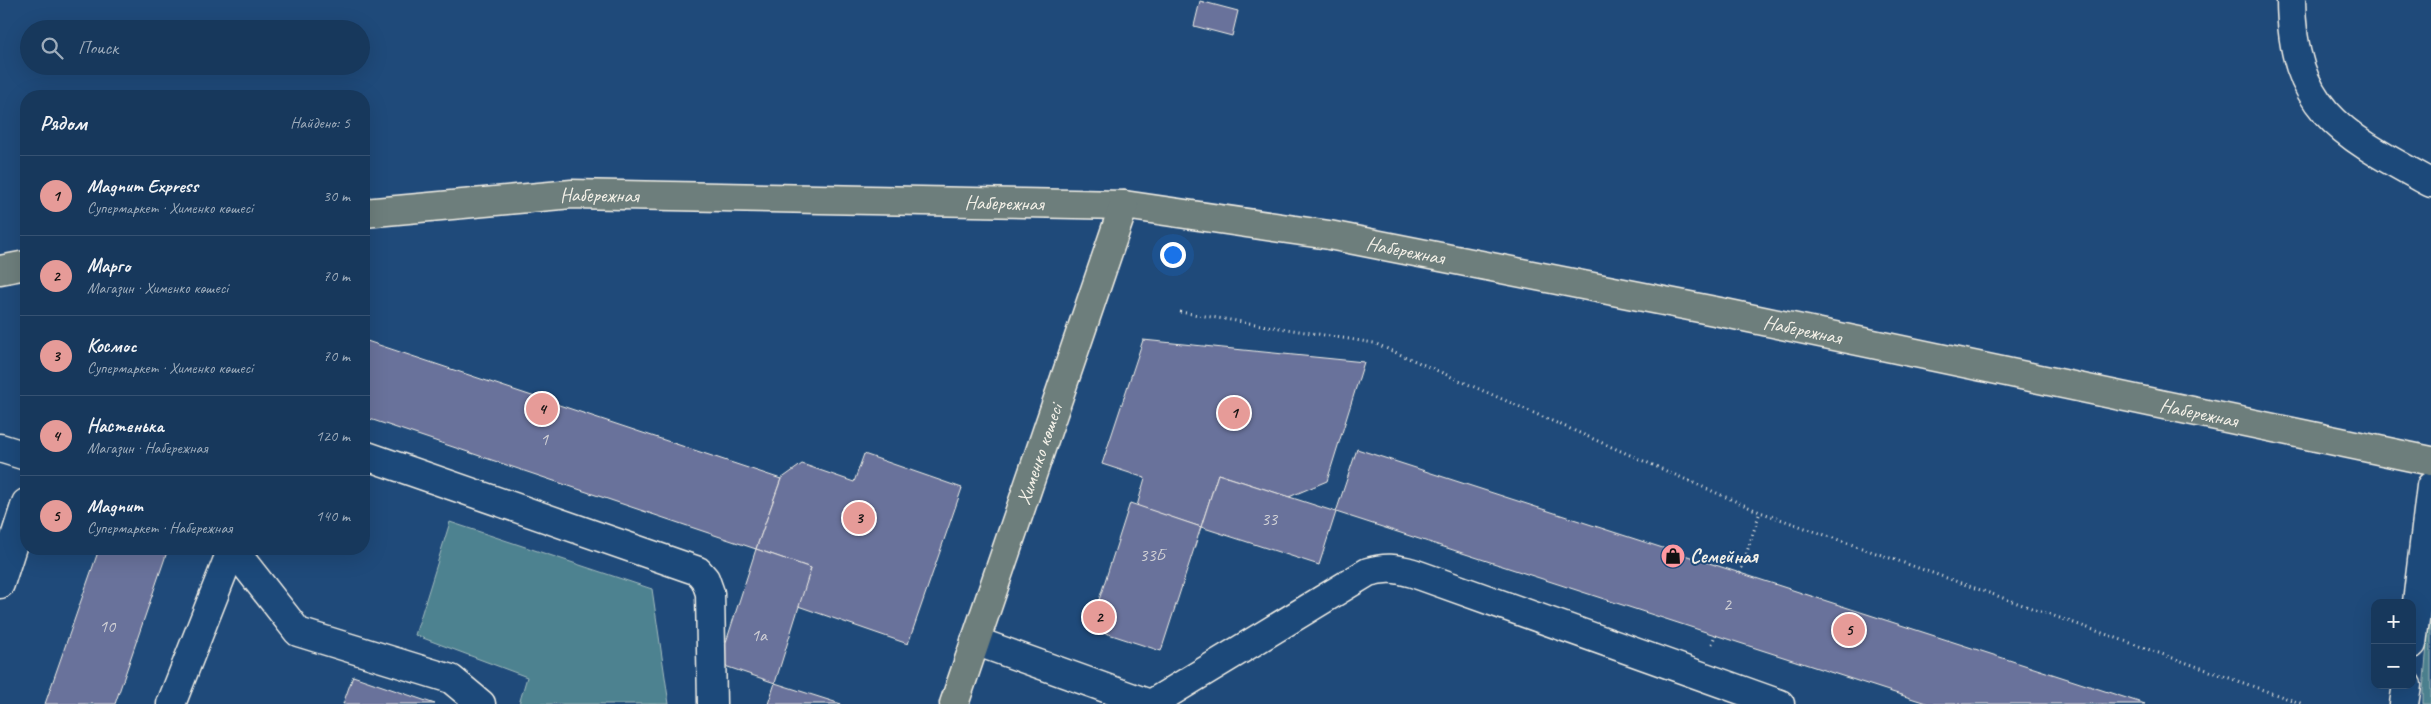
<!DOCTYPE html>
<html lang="ru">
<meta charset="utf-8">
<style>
body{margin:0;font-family:Caveat,sans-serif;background:#244365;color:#f1f3f6}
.controls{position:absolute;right:15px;bottom:15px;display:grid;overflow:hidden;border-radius:10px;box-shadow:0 5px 20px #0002}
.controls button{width:45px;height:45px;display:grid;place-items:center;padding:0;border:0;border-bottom:1px solid #365272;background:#17385c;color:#f1f3f6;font:25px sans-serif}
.you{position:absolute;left:1172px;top:254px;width:18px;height:18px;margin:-12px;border:4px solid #fff;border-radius:50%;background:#1a73e8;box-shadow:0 0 0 8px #1a73e833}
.badge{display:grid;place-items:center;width:32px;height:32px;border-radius:50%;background:#e69b98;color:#111;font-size:16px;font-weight:700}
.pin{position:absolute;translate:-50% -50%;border:2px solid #fff;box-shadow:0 1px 5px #0006}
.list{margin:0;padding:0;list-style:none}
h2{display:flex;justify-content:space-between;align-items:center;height:65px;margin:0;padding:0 20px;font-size:21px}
h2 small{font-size:16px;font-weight:400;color:#9eacbb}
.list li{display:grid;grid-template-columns:32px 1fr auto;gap:15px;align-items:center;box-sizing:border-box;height:80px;padding:0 20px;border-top:1px solid #365272}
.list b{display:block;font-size:19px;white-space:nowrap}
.list p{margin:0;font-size:16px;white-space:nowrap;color:#9eacbb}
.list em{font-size:16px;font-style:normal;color:#9eacbb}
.icon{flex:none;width:28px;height:28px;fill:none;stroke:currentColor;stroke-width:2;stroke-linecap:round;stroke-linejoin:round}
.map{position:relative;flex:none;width:2431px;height:704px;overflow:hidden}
.search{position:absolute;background:#17385c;box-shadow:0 5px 20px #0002;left:20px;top:20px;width:350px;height:55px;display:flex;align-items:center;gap:12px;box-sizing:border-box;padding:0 18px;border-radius:28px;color:#9eacbb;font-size:19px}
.panel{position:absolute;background:#17385c;box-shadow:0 5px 20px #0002;left:20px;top:90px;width:350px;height:465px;border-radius:20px}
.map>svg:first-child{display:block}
.green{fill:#4e8290;stroke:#a1babc}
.building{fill:#69729b;stroke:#f4f1e8}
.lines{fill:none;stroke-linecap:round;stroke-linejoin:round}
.minor-casing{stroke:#f4f1e8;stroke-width:31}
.major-casing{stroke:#f4f1e8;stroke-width:31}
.path{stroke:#f4f1e8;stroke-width:3;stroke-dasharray:1 4;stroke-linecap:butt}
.minor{stroke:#1f4a7a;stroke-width:28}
.major{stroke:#6d7e7c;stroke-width:28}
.labels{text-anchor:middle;stroke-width:4;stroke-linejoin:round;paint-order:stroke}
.number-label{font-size:18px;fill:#d1d1d5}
.street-label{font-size:20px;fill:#f4f1e8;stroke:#1f4a7a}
.poi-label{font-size:20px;font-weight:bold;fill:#f4f1e8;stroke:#1f4a7a;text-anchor:start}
</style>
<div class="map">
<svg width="2431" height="704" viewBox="0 0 2431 704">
<rect width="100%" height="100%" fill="#1f4a7a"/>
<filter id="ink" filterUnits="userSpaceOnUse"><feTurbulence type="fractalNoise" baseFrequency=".02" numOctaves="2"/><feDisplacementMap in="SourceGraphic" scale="10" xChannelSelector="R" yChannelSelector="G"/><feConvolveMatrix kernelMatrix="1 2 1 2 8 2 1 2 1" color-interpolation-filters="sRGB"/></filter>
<g filter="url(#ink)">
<!-- green -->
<g class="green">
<path d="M 450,522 L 652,589 L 669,704 L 519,704 L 527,677 L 415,635 Z"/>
<path d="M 2431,600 L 2431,704 L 2423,704 L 2423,690 Z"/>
</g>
<!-- building -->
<g class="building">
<path d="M 1200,1 L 1238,11 L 1232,36 L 1194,26 Z"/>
<path d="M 364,340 L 781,479 L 756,549 L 364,417 Z"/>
<path d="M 1143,340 L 1364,362 L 1327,481 L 1289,497 L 1218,474 L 1201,527 L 1137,506 L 1145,478 L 1102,464 Z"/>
<path d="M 1357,449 L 1740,573 L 2145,704 L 1929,704 L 1715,635 L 1336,512 Z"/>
<path d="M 864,454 L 962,488 L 908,644 L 798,606 L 811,568 L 756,549 L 781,479 L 802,464 L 854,482 Z"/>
<path d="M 1218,474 L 1336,512 L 1319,565 L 1201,527 Z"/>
<path d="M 1130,503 L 1201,527 L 1161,651 L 1090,628 Z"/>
<path d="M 99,549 L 168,549 L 115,704 L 45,704 Z"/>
<path d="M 756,549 L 811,568 L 775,683 L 719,664 Z"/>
<path d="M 353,676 L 435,704 L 343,704 Z"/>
<path d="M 775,683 L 841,704 L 768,704 Z"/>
</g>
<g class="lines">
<defs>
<g id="minor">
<path d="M 2291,0 C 2292,111 2343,135 2431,183"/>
<path d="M 0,448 L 26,456"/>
<path d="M 364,455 L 698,571 L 705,579 L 710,593 L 712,704"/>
<path d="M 233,549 L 298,632 L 451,679 L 481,704"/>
<path d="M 0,584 L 26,503"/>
<path d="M 975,641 L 1150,704"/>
<path d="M 2412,644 L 2431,486"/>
<path d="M 171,704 L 232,549"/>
<path d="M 1151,704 L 1368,572 C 1385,567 1396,568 1413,573 L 1780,704"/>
<path d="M 2404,704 L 2407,685"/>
</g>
<g id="major">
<path id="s1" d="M 364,213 L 572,194 L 1124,205 L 1329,235 L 1725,313 L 2431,461"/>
<path d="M 0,270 L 26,265"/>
<path id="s2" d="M 954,704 L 1124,205"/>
</g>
</defs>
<!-- minor casing -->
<use href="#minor" class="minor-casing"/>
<!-- major casing -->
<use href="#major" class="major-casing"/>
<!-- path -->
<g class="path">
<path d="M 1180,312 L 1374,343 L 1760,512 L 2303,704"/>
<path d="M 1740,573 L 1760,512"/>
<path d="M 1712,644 L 1715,635"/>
</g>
<!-- minor -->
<use href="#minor" class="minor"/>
<!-- major -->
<use href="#major" class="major"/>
</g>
</g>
<!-- icons -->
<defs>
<symbol id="shop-disc" viewBox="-11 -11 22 22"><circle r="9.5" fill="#ff9aa2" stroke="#1f4a7a"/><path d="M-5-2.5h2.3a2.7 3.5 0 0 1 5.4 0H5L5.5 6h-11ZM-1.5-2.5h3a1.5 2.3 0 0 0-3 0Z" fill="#111"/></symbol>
</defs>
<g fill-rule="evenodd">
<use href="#shop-disc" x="1659" y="542" width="28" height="28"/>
</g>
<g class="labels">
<!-- number labels -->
<g class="number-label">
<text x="544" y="445">1</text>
<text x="1269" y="525">33</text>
<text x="1152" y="561">33Б</text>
<text x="1727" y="610">2</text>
<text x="107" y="632">10</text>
<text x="759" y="641">1а</text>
</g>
<!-- street labels -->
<g class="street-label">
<text dy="7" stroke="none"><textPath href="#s1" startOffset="236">Набережная</textPath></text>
<text dy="7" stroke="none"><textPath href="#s1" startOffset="641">Набережная</textPath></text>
<text dy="7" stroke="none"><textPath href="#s1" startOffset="1046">Набережная</textPath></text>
<text dy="7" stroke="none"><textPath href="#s1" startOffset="1451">Набережная</textPath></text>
<text dy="7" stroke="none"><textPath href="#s1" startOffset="1856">Набережная</textPath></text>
<text dy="7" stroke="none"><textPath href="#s2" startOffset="264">Хименко көшесі</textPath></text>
</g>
<!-- poi labels -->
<g class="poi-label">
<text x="1690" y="563">Семейная</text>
</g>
</g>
</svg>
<div class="controls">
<button>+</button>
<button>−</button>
</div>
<div class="you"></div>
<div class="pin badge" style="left:1234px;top:413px">1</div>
<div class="pin badge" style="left:1099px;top:617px">2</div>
<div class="pin badge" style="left:859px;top:518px">3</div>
<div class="pin badge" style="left:542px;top:409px">4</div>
<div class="pin badge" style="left:1849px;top:630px">5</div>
<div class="search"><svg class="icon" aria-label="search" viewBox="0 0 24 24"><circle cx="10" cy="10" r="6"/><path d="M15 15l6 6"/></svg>Поиск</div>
<section class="panel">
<h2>Рядом<small>Найдено: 5</small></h2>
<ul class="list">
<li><span class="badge">1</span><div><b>Magnum Express</b><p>Супермаркет · Хименко көшесі</p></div><em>30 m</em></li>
<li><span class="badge">2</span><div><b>Марго</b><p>Магазин · Хименко көшесі</p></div><em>70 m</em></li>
<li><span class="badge">3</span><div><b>Космос</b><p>Супермаркет · Хименко көшесі</p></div><em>70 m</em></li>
<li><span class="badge">4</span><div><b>Настенька</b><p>Магазин · Набережная</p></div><em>120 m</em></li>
<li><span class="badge">5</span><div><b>Magnum</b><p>Супермаркет · Набережная</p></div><em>140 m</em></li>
</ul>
</section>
</div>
